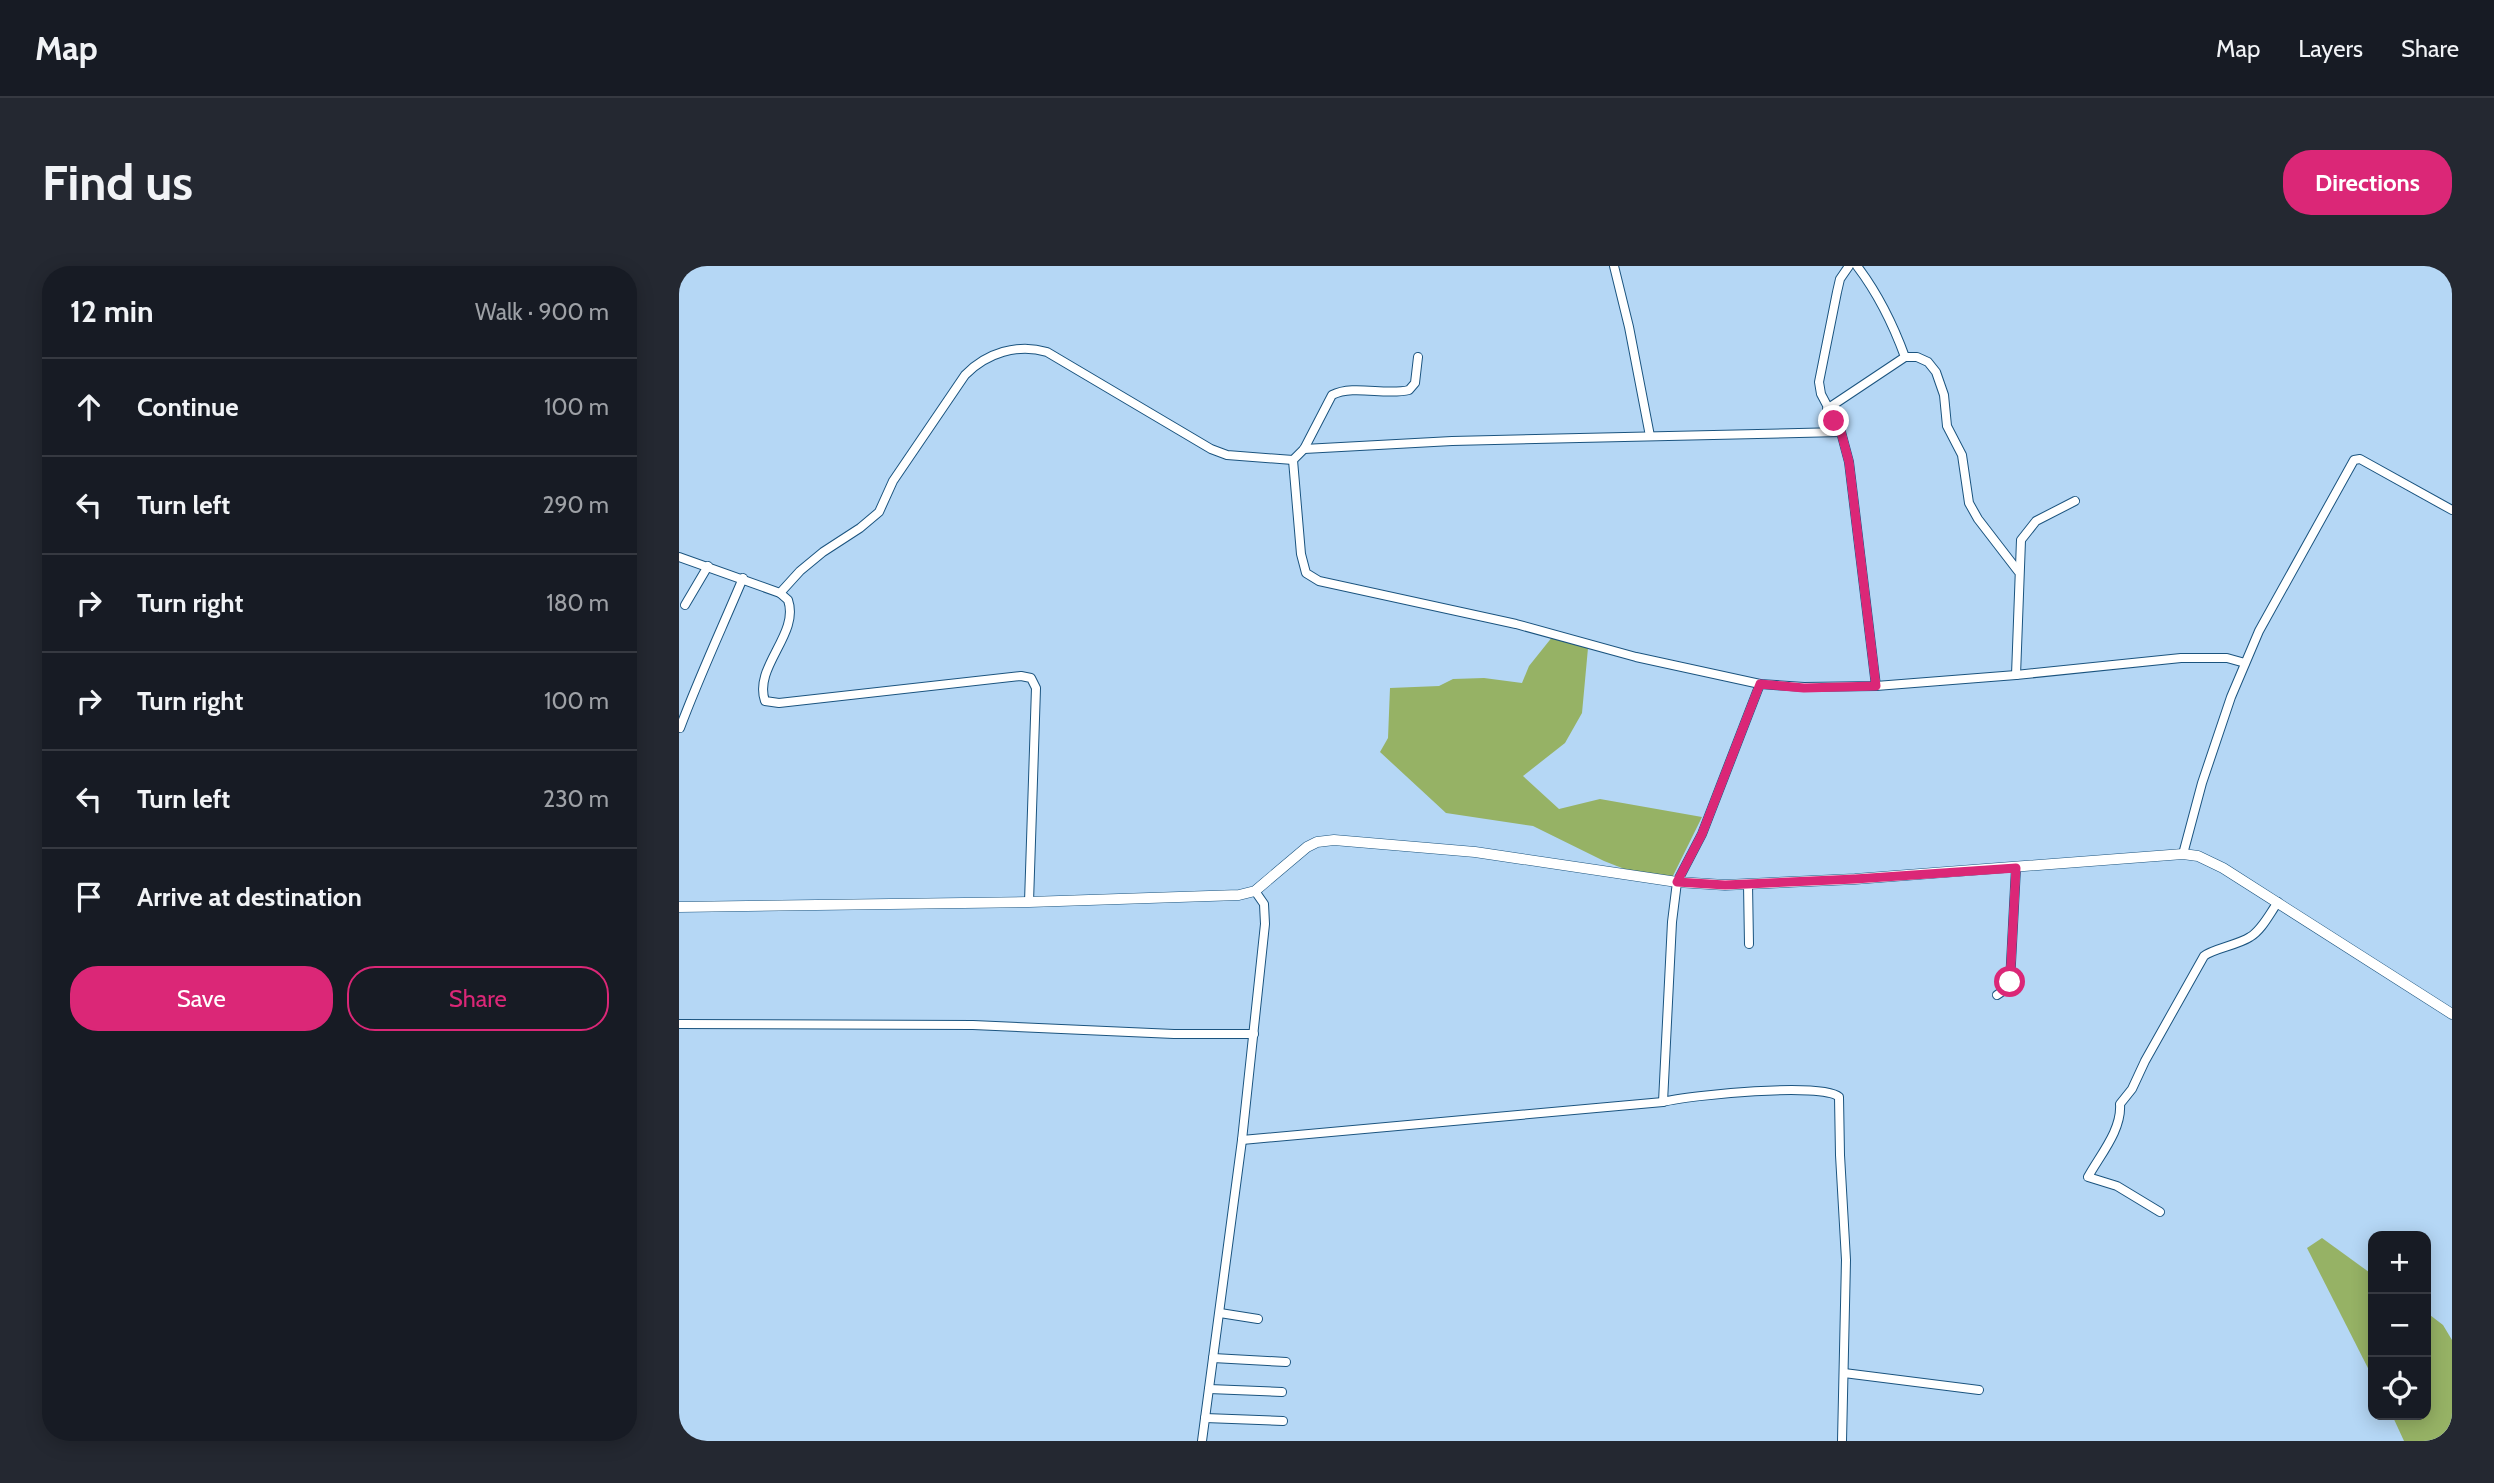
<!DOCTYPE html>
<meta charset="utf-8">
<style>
body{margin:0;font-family:Cabin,sans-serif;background:#242831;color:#f1f3f6}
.controls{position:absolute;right:21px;bottom:21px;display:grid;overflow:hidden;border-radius:14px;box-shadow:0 4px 18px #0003}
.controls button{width:63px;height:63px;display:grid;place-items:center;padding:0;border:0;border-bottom:2px solid #363941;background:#171b24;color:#f1f3f6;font:35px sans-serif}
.stop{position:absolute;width:21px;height:21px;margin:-16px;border:5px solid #db2777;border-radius:50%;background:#fff}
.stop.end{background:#db2777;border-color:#fff;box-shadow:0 2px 7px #0008}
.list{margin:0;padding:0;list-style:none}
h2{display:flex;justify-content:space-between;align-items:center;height:91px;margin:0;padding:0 28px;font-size:30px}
h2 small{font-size:23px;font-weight:400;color:#9ea1a6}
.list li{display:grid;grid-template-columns:46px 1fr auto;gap:21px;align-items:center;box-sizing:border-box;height:98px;padding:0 28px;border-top:2px solid #363941}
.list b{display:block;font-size:26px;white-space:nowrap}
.list em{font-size:23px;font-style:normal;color:#9ea1a6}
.actions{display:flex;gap:14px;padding:21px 28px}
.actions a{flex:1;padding:16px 0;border:2px solid #db2777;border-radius:28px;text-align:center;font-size:24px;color:#db2777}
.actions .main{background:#db2777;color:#fff}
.icon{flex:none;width:38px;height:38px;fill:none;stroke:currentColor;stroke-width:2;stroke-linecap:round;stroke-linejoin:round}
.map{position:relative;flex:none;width:1773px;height:1175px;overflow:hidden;border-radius:28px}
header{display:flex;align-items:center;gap:42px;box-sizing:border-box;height:98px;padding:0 35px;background:#171b24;border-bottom:2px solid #363941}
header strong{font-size:33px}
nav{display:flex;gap:38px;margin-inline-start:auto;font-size:24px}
.intro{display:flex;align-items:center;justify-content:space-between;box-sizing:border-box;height:168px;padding:0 42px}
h1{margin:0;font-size:49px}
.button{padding:18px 32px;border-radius:28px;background:#db2777;color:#fff;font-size:24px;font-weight:700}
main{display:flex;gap:42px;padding:0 42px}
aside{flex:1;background:#171b24;border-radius:28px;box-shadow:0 4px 18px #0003}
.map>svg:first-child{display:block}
.green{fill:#96b265}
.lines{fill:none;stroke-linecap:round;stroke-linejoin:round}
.minor-casing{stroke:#1b547f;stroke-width:10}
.tertiary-casing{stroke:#1b547f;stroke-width:11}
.minor{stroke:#fff;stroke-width:8}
.tertiary{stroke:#fff;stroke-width:10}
.route{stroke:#db2777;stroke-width:9}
</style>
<header>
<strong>Map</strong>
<nav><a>Map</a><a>Layers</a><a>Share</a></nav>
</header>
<div class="intro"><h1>Find us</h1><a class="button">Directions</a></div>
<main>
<aside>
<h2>12 min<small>Walk · 900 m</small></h2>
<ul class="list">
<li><svg class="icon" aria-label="ahead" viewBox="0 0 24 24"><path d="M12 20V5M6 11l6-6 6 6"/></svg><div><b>Continue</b></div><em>100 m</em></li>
<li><svg class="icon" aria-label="left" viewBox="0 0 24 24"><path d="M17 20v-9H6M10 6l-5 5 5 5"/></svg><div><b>Turn left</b></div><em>290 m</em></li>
<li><svg class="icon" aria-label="right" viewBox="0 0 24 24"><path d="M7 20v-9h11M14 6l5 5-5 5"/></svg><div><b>Turn right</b></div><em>180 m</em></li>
<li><svg class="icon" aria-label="right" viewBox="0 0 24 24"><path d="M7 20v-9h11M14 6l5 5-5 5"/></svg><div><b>Turn right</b></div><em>100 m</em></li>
<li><svg class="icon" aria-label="left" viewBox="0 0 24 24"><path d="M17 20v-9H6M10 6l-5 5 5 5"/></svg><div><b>Turn left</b></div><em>230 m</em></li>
<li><svg class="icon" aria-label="arrive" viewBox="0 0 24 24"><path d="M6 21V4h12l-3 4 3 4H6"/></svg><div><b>Arrive at destination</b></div></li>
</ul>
<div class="actions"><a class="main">Save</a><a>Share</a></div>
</aside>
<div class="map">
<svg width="1773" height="1175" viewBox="0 0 1773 1175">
<rect width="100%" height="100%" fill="#b5d7f5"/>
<!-- green -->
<g class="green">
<path d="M 874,370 L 909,382 L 903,447 L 886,477 L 844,510 L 880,543 L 921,533 L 1023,551 L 989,620 L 925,595 L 854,560 L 767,547 L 701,486 L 709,472 L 711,422 L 760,420 L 774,413 L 805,412 L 843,417 L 850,400 Z"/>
<path d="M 1643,972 L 1694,1009 L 1694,1112 L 1628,982 Z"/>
<path d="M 1747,1046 L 1764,1059 L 1773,1074 L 1773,1175 L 1725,1175 L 1713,1149 L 1747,1149 Z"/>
</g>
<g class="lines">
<defs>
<g id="minor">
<path d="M 935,0 L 950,61 L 971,170"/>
<path d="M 1170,0 L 1161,13 L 1158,26 L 1140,116 L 1142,128 L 1162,166 L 1170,196 L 1197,420"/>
<path d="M 1178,0 C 1200,29 1214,58 1226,91"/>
<path d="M 739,91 L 736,117 L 730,124 C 706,130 675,118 653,129 L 625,183 L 614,194 L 622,288 L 627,307 L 640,315 L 837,358 L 957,391 L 1081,418 L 1125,421 L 1197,420 L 1337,409 L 1502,392 L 1548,392 L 1566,397"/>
<path d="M 1148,143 L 1226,91 L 1238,91 L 1249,96 L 1257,106 L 1265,129 L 1268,160 L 1283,189 L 1290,237 L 1299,253 L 1339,305"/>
<path d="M 625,183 L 773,175 L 1162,166"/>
<path d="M 0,291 L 101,327 L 109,334 C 121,368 74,401 86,435 L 100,437 L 342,410 L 352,412 L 357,422 L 350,636"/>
<path d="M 101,327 L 121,305 L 144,286 L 181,262 L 200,246 L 214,215 L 286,109 C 307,87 339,77 368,86 L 532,183 L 548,189 L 614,194"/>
<path d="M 6,339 L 29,300"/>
<path d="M 1337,409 L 1342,274 L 1357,255 L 1396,235"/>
<path d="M 1081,418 L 1023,568 L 998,616 L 993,656 L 984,836 C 1010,829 1144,816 1160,831 L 1161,889 L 1167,994 L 1163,1175"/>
<path d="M 1,462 C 20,411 43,362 64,312"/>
<path d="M 1504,588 L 1523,517 L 1552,431 L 1580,365 L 1675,194 L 1681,193 L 1773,244"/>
<path d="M 1069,618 L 1070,678"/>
<path d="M 1318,729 L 1327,723 L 1331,716 L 1337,602"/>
<path d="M 0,758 L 294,759 L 495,768 L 575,768"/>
<path d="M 563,874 L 984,836"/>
<path d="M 1481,946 L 1438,920 L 1409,911 C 1421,889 1443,864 1441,838 L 1453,823 L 1466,795 L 1525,690 C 1533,683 1559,679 1571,671 C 1583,664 1591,647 1599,636"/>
<path d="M 541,1047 L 579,1053"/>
<path d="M 534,1092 L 607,1096"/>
<path d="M 1165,1107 L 1300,1124"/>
<path d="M 530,1123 L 603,1126"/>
<path d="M 526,1152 L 604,1155"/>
<path d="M 523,1175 L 563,874 L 586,658 L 585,638 L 576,625"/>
</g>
<path id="tertiary" d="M 0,641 L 350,636 L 560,629 L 576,625 L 628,581 L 638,576 L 655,574 L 796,586 L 998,616 L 1046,619 L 1176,613 L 1504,588 L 1519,590 L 1544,602 L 1773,748"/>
</defs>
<!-- minor casing -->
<use href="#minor" class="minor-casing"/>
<!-- tertiary casing -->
<use href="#tertiary" class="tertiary-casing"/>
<!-- minor -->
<use href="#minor" class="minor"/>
<!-- tertiary -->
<use href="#tertiary" class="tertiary"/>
</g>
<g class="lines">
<!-- route -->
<path class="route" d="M 1155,155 L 1162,166 L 1170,196 L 1197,420 L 1125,422 L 1081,418 L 1023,568 L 998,616 L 1046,619 L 1176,613 L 1337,602 L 1331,716"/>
</g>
</svg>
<div class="controls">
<button>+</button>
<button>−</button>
<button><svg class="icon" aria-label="locate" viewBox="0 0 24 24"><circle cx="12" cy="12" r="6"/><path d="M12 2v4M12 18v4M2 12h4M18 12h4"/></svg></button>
</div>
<div class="stop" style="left:1331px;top:716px"></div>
<div class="stop end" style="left:1155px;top:155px"></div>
</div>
</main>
